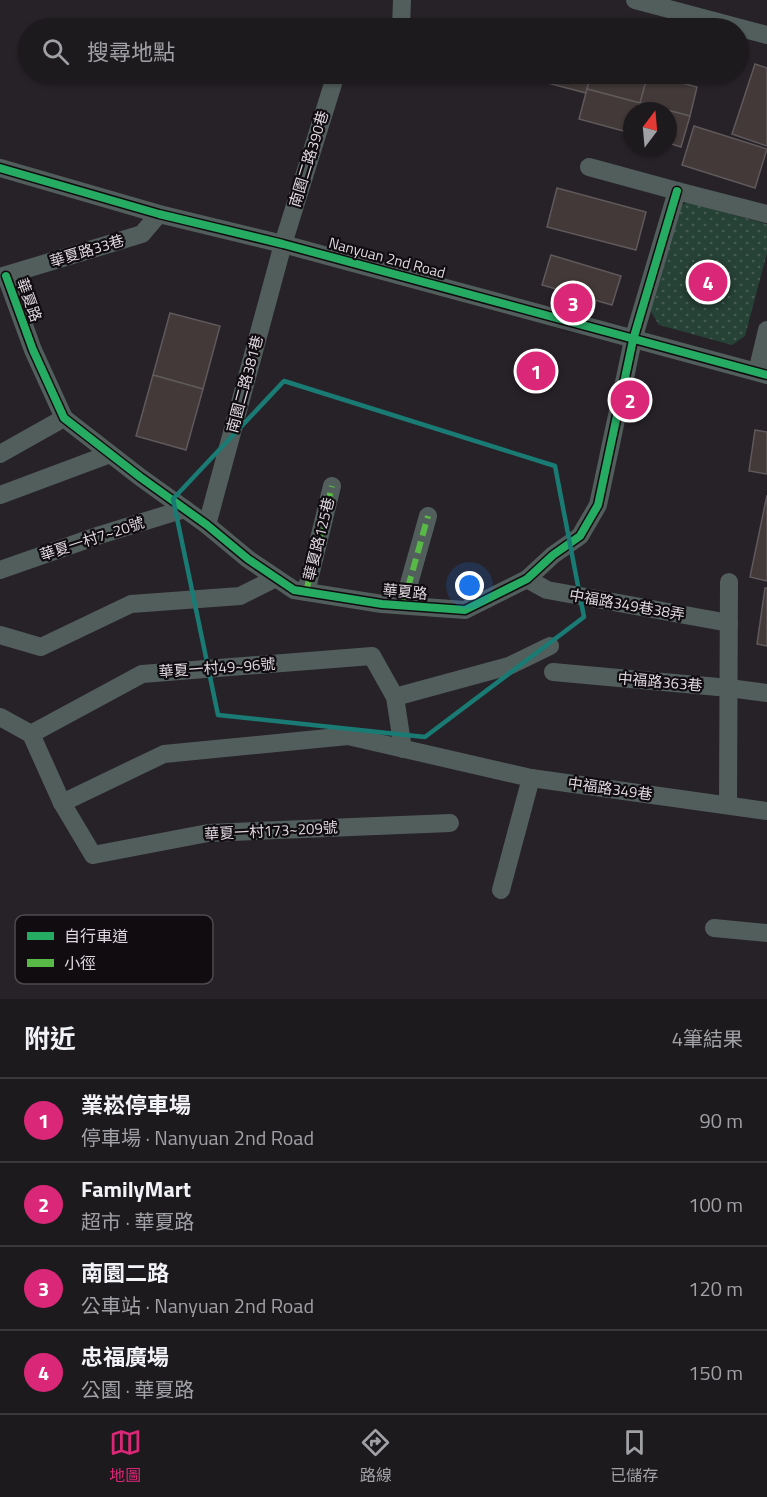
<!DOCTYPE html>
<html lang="zh-TW">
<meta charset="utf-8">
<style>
body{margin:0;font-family:"Titillium Web","Noto Sans TC",sans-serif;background:#2a272b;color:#f1f3f6}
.compass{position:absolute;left:623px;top:102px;width:54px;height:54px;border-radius:50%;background:#1d1a1e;box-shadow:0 2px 4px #0004;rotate:16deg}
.you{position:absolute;left:470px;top:586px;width:21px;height:21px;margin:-15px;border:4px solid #fff;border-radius:50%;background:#1a73e8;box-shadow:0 0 0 9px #1a73e833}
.badge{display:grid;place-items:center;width:39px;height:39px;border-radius:50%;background:#db2777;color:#fff;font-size:20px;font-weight:700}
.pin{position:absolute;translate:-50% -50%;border:3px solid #fff;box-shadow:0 2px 6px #0006}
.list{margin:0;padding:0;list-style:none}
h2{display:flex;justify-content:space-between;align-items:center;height:78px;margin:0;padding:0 24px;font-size:26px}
h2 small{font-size:20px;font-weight:400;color:#a0a1a4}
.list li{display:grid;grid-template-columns:39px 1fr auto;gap:18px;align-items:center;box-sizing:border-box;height:84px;padding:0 24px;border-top:2px solid #3b383c}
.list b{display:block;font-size:22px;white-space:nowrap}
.list p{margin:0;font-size:20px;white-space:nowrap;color:#a0a1a4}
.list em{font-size:20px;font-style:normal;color:#a0a1a4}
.icon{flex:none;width:33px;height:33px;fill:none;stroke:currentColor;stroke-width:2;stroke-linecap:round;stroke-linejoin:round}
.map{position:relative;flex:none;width:767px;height:999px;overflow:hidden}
.search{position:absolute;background:#1d1a1e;box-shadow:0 2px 4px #0004;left:18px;right:18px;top:18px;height:66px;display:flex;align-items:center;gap:15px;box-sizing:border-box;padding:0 21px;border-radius:33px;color:#a0a1a4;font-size:22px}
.sheet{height:414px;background:#1d1a1e}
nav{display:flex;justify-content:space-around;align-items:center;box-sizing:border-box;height:84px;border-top:2px solid #3b383c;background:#1d1a1e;font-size:16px;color:#a0a1a4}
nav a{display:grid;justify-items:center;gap:3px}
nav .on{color:#db2777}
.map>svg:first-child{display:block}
.park{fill:url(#park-dots)}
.building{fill:#423938;stroke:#5f595b;stroke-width:1.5}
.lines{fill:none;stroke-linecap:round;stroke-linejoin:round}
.minor{stroke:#525e5c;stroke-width:18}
.quiet{stroke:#58b947;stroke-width:6;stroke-dasharray:12 6;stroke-linecap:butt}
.cycleway-casing{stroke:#100c10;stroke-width:11}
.cycleway{stroke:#26ab63;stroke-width:8}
.marked{fill:none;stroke:#197b74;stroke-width:4.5;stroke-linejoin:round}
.labels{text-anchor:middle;stroke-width:4.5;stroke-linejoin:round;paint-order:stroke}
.street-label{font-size:15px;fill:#dfd9df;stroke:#100c10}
.key{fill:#100c10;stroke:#4e4a4e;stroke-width:1.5}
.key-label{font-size:16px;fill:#dfd9df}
</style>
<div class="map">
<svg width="767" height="999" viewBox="0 0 767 999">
<defs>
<pattern id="park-dots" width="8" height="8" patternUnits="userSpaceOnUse" patternTransform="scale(1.5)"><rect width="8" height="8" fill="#264136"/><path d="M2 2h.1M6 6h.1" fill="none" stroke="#455c53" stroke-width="1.8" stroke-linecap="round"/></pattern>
</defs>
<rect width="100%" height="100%" fill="#272228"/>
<!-- park -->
<path class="park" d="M 687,202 L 767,224 L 767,253 L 745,336 L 732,345 L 659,325 L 650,310 L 678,207 Z"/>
<!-- building -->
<g class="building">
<path d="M 755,64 L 767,68 L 767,146 L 732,134 Z"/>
<path d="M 538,74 L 591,74 L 586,93 L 536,80 Z"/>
<path d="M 591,74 L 648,74 L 640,103 L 587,89 Z"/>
<path d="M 648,74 L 697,87 L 690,116 L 640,103 Z"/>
<path d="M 587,89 L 640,103 L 637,111 L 632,111 L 631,133 L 579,119 Z"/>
<path d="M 640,103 L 690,116 L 681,147 L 668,143 L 668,111 L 637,111 Z"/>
<path d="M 694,126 L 767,149 L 755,188 L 682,165 Z"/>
<path d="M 557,188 L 646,212 L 636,250 L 547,227 Z"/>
<path d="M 551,255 L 621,276 L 612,305 L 542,285 Z"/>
<path d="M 170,313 L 220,326 L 203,389 L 153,375 Z"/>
<path d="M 153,375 L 203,389 L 186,450 L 136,436 Z"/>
<path d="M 755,430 L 767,432 L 767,474 L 749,471 Z"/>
<path d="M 767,495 L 767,581 L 750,577 Z"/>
<path d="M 765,588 L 767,588 L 767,646 L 757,644 Z"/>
</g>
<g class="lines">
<!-- minor -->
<g class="minor">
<path d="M 635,0 L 767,35"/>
<path d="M 401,28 L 402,0"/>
<path d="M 589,167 L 677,191 L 767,214"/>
<path d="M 0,168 L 159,214 L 283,244 L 767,375"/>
<path d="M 6,276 L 33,350 L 64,418 L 140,477 L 207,525 L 248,559 L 294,590 L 382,604 L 465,610 L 527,579 L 553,555 L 580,536 L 598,505 L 633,340 L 677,191"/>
<path d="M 0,277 L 142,234 L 159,214"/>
<path d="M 757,372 L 767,330"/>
<path d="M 0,454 L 64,418"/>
<path d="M 0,495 L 110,454"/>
<path d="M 207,525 L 283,244 L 336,74"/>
<path d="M 0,570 L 100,535 L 185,509"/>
<path d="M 527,579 L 547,590 L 729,623"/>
<path d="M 306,592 L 332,486"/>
<path d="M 403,605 L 428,516"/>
<path d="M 0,635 L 41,647 L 131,604 L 240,596 L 276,578"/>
<path d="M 553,672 L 729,688 L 767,693"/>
<path d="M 395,697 L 509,666 L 550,646"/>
<path d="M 0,717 L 31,734 L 142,674 L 372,656 L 395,697 L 403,749"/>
<path d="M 31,734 L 62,803 L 93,855 L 208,833 L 450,823"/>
<path d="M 62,803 L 164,754 L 348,736 L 531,778 L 767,811"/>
<path d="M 728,805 L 729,582"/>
<path d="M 501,890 L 531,778"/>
<path d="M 714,928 L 767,933"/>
</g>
<!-- quiet -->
<g class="quiet">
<path d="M 306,592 L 332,486"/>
<path d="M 403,605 L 428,516"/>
</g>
<defs>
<g id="cycleway">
<path d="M 0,168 L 159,214 L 283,244 L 767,375"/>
<path d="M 6,276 L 33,350 L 64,418 L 140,477 L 207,525 L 248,559 L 294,590 L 382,604 L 465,610 L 527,579 L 553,555 L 580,536 L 598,505 L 633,340 L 677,191"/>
</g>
</defs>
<!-- cycleway casing -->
<use href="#cycleway" class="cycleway-casing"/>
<!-- cycleway -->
<use href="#cycleway" class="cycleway"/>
</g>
<!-- marked area -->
<path class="marked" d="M 284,381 L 555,466 L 584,617 L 425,737 L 218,715 L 173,499 Z"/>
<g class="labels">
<!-- street labels -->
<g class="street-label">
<text transform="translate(309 159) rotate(-73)" y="5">南園二路390巷</text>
<text transform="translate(87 251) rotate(-17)" y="5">華夏路33巷</text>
<text transform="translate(387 258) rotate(15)" y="5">Nanyuan 2nd Road</text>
<text transform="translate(29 300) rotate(70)" y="5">華夏路</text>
<text transform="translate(245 384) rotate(-75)" y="5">南園二路381巷</text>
<text transform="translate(92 539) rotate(-18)" y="5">華夏一村7~20號</text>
<text transform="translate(319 539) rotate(-76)" y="5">華夏路125巷</text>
<text transform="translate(405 592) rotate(5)" y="5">華夏路</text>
<text transform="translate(627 605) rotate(10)" y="5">中福路349巷38弄</text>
<text transform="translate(217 668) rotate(-4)" y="5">華夏一村49~96號</text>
<text transform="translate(660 682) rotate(5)" y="5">中福路363巷</text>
<text transform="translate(610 789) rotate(8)" y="5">中福路349巷</text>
<text transform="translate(271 831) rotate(-3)" y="5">華夏一村173~209號</text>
</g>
</g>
<!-- legend -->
<rect x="15" y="915" width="198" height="69" rx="9" class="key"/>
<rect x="27" y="932" width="27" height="8" fill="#26ab63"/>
<rect x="27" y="959" width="27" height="8" fill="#58b947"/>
<g class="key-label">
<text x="64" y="942">自行車道</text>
<text x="64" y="969">小徑</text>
</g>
</svg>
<svg class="compass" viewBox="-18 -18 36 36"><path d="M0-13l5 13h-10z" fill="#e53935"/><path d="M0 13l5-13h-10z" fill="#a0a1a4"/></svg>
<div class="you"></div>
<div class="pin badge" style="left:536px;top:371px">1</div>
<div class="pin badge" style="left:630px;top:400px">2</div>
<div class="pin badge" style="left:573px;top:303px">3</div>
<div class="pin badge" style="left:708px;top:282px">4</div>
<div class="search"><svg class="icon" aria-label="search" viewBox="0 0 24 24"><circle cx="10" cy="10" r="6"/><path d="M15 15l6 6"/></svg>搜尋地點</div>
</div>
<section class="sheet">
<h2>附近<small>4筆結果</small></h2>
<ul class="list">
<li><span class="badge">1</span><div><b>業崧停車場</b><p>停車場 · Nanyuan 2nd Road</p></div><em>90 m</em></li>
<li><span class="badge">2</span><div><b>FamilyMart</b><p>超市 · 華夏路</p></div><em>100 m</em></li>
<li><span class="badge">3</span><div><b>南園二路</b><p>公車站 · Nanyuan 2nd Road</p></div><em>120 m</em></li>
<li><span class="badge">4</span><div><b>忠福廣場</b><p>公園 · 華夏路</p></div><em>150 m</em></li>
</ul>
</section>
<nav>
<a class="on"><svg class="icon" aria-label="map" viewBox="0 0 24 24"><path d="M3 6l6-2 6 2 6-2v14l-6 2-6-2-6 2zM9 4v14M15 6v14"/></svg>地圖</a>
<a><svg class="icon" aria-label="directions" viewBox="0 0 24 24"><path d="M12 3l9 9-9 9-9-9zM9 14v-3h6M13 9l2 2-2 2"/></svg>路線</a>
<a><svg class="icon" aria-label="saved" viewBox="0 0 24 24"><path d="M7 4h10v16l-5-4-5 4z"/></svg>已儲存</a>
</nav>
